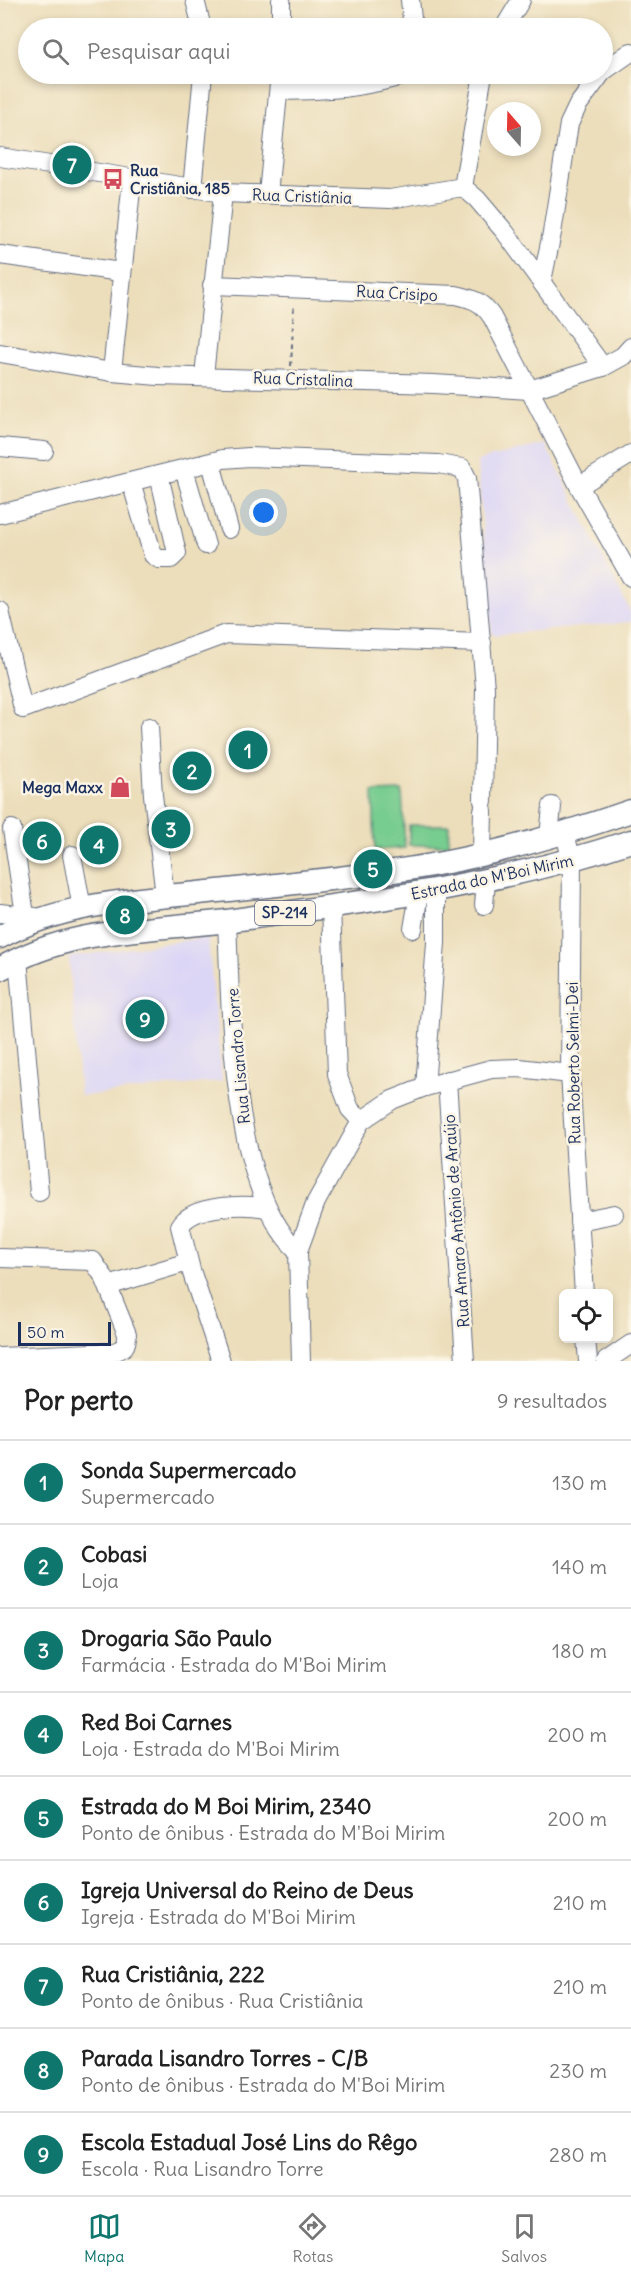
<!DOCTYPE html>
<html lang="pt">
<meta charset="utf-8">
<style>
body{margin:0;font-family:Delius,sans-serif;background:#f2f2f2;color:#222}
.controls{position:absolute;right:18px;bottom:18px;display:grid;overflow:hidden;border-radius:9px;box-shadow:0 3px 9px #0003}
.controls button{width:54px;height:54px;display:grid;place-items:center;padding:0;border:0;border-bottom:2px solid #e0e0e0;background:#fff;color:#222;font:30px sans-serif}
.compass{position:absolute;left:487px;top:102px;width:54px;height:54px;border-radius:50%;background:#fff;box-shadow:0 3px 9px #0003;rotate:340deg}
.scale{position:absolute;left:18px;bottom:15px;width:93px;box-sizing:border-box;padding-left:6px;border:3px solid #1b2f5e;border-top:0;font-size:16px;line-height:21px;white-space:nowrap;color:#1b2f5e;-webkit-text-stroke:4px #fcf5e5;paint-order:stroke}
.you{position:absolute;left:264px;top:513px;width:21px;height:21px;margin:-15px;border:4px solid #fff;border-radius:50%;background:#1a73e8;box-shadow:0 0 0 9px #1a73e833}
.badge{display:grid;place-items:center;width:39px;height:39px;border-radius:50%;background:#0f766e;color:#fff;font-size:20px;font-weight:700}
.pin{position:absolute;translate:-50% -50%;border:3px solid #fff;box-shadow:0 2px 6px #0006}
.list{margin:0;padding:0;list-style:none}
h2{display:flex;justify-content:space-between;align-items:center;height:78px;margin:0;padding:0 24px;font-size:26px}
h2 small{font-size:20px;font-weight:400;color:#767676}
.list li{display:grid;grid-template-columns:39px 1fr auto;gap:18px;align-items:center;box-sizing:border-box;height:84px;padding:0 24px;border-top:2px solid #e0e0e0}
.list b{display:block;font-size:22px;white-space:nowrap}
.list p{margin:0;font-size:20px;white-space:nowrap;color:#767676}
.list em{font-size:20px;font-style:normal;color:#767676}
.icon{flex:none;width:33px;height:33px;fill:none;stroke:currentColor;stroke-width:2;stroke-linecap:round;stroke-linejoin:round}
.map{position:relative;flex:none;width:631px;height:1361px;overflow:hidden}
.search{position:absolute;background:#fff;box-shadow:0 3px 9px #0003;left:18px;right:18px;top:18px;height:66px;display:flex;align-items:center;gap:15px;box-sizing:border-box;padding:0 21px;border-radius:33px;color:#767676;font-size:22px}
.sheet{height:834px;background:#fff}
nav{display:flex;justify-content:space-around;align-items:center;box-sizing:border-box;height:84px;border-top:2px solid #e0e0e0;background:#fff;font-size:16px;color:#767676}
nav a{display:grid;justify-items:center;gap:3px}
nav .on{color:#0f766e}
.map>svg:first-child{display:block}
.built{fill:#dcd6f6}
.green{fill:#77cc8f;stroke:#497e76;stroke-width:1.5}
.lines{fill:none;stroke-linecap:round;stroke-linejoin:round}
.minor-casing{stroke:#646c7f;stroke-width:20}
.major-casing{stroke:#646c7f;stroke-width:25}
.path{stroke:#646c7f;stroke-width:2;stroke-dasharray:4.5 4.5;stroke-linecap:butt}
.minor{stroke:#fff;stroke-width:18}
.major{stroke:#fff;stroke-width:22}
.labels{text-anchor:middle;stroke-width:5;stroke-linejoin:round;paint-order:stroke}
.shield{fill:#fcf5e5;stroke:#5e6a86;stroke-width:1.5}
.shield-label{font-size:15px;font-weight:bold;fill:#1b2f5e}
.poi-label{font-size:16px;font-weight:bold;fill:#1b2f5e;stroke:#fcf5e5;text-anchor:start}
.street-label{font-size:16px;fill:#1b2f5e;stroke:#fcf5e5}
</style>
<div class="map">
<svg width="631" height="1361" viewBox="0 0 631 1361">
<rect width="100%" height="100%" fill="#fcf5e5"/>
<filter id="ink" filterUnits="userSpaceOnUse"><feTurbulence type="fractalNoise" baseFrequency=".0167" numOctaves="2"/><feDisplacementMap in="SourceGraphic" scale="12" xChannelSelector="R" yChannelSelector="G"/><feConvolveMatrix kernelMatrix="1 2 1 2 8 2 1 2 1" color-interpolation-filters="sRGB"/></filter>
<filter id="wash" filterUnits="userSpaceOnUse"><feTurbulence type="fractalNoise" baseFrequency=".008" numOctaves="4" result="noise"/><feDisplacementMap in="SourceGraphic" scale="24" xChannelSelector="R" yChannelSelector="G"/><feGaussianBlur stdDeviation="1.35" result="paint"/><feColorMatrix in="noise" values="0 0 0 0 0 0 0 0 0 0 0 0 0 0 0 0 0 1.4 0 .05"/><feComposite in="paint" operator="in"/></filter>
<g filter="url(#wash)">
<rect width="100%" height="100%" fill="#ecdebb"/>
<!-- built -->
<g class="built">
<path d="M 545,444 L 631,613 L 631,622 L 492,635 L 477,461 Z"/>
<path d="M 208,937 L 222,1081 L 80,1096 L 69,957 Z"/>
</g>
<!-- green -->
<g class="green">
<path d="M 402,791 L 405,848 L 375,850 L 373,792 Z"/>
<path d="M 409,825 L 449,825 L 448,845 L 409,845 Z"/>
</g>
</g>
<g filter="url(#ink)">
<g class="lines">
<defs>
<g id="minor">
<path d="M 195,0 L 202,28"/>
<path d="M 281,0 L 281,28"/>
<path d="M 410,0 L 413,28"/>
<path d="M 504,28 L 521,0"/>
<path d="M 602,72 L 631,52"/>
<path d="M 483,74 L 463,187 L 477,199 L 505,232 L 603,367"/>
<path d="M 279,91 C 330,90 360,89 409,74"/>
<path d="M 0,157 L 223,193 L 390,199 L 463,187"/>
<path d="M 192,189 L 203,74"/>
<path d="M 268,194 L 280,74"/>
<path d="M 0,255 L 121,272"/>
<path d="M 542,281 L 552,233 L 569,124 L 578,105 L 601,74"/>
<path d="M 212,285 L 456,295 C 474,299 482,302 492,317 L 579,486 L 631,577"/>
<path d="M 0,353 L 112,372 L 158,376 L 434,384 L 529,390 L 603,367 L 623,356 L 631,347"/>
<path d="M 112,372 L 132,180"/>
<path d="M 204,376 L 223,193"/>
<path d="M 0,447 L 44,451"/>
<path d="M 211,463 L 229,529"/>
<path d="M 184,469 L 206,545"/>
<path d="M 131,482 L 153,555 L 159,559 L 171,559 L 177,553 L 159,475"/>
<path d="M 579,486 L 631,454"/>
<path d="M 0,514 L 223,459 L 249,457 L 438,464 L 462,468 L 467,478 L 485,688 L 483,801"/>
<path d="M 0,611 L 23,709 L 226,634 L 482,643"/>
<path d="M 149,727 L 153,795 L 165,896"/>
<path d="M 12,829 L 25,915"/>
<path d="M 565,834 L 572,861 L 570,1074 L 584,1294"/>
<path d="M 549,837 L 552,806"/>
<path d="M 482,854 L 483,810"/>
<path d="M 72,855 L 82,908"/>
<path d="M 484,905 L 486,881"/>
<path d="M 331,906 L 337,1074 L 350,1109 L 361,1121"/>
<path d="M 0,913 L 35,917"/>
<path d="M 227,921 C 231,1009 230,1188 298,1251"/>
<path d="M 413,929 L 419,894"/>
<path d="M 18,959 L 39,1192"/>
<path d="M 447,1080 L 465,1361"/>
<path d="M 425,1087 L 436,943 L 436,892"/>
<path d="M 579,1221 L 614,1214"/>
<path d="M 0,1258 L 93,1261 L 104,1277 L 127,1334 C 127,1346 125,1348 114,1352 L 0,1357"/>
<path d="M 108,1286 L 188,1262"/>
<path d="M 586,1338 L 588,1361"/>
<path d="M 221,1361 L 191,1270 L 180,1226 C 193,1204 245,1204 267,1208"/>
<path d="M 301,1361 L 298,1251 L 316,1202 L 361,1121 L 392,1100 L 425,1087 L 491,1069 L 519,1068 L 570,1074"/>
<path d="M 606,1361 L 631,1344"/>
</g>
<g id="major">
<path d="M 0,937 C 61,904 131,900 198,893 C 259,887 319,881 379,873 C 465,863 550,839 631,811"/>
<path d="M 0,969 C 71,926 154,931 234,920 C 370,901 501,885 631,841"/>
</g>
</defs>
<!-- minor casing -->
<use href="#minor" class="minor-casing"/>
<!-- major casing -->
<use href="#major" class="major-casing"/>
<!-- path -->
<path class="path" d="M 291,366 L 294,303"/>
<!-- minor -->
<use href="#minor" class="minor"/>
<!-- major -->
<use href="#major" class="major"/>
</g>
</g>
<!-- icons -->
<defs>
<symbol id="bus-bare" viewBox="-9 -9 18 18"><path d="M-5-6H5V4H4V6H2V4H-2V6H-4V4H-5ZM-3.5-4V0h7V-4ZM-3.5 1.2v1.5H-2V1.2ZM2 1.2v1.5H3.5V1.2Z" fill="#d1495b" stroke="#fcf5e5" stroke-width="2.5" paint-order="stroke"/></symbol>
<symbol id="shop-bare" viewBox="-9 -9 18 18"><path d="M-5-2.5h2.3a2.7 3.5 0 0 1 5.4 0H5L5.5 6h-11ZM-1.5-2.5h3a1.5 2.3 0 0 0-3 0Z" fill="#d1495b" stroke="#fcf5e5" stroke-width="2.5" paint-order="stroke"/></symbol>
</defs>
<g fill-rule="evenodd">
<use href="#bus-bare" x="98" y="164" width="30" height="30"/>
<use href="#shop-bare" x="105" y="772" width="30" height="30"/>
</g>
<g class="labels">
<!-- shield labels -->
<rect class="shield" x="255" y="901" width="60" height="24" rx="4.5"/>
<g class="shield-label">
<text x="285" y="918">SP-214</text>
</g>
<!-- poi labels -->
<g class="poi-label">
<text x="130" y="176">Rua<tspan x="130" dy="18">Cristiânia, 185</tspan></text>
<text x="103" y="793" text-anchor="end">Mega Maxx</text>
</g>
<!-- street labels -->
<g class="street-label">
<text transform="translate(302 196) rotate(2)" y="6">Rua Cristiânia</text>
<text transform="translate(397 293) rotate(3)" y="6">Rua Crisipo</text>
<text transform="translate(303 379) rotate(2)" y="6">Rua Cristalina</text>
<text transform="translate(492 877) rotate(-12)" y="6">Estrada do M'Boi Mirim</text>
<text transform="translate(238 1056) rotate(-95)" y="6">Rua Lisandro Torre</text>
<text transform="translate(573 1063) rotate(-91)" y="6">Rua Roberto Selmi-Dei</text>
<text transform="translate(456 1221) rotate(-94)" y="6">Rua Amaro Antônio de Araújo</text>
</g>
</g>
</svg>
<div class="controls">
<button><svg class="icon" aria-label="locate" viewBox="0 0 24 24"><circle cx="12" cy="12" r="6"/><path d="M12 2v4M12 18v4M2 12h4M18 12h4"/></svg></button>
</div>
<svg class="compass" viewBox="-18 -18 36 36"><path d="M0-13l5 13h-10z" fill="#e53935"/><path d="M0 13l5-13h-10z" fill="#767676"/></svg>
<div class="scale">50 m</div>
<div class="you"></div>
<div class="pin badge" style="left:248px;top:750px">1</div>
<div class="pin badge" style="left:192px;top:771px">2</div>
<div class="pin badge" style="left:171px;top:829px">3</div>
<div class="pin badge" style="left:99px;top:845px">4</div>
<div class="pin badge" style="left:373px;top:869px">5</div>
<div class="pin badge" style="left:42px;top:841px">6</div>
<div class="pin badge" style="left:72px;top:165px">7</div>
<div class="pin badge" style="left:125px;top:915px">8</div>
<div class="pin badge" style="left:145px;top:1019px">9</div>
<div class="search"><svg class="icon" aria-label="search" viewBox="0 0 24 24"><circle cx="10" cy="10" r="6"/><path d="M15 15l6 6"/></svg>Pesquisar aqui</div>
</div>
<section class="sheet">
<h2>Por perto<small>9 resultados</small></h2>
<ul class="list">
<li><span class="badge">1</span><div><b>Sonda Supermercado</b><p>Supermercado</p></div><em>130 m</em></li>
<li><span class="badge">2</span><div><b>Cobasi</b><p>Loja</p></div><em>140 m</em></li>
<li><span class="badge">3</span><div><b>Drogaria São Paulo</b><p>Farmácia · Estrada do M'Boi Mirim</p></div><em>180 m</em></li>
<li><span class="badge">4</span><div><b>Red Boi Carnes</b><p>Loja · Estrada do M'Boi Mirim</p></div><em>200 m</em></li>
<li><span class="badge">5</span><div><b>Estrada do M Boi Mirim, 2340</b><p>Ponto de ônibus · Estrada do M'Boi Mirim</p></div><em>200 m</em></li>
<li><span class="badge">6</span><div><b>Igreja Universal do Reino de Deus</b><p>Igreja · Estrada do M'Boi Mirim</p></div><em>210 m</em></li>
<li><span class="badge">7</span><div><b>Rua Cristiânia, 222</b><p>Ponto de ônibus · Rua Cristiânia</p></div><em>210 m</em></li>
<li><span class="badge">8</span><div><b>Parada Lisandro Torres - C/B</b><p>Ponto de ônibus · Estrada do M'Boi Mirim</p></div><em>230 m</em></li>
<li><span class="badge">9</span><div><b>Escola Estadual José Lins do Rêgo</b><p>Escola · Rua Lisandro Torre</p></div><em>280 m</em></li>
</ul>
</section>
<nav>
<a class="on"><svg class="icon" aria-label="map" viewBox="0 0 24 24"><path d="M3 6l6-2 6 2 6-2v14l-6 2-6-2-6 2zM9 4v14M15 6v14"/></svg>Mapa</a>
<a><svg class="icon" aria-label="directions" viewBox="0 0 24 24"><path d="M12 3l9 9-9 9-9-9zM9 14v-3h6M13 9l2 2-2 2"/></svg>Rotas</a>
<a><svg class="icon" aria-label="saved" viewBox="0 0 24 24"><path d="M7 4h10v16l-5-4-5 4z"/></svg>Salvos</a>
</nav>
